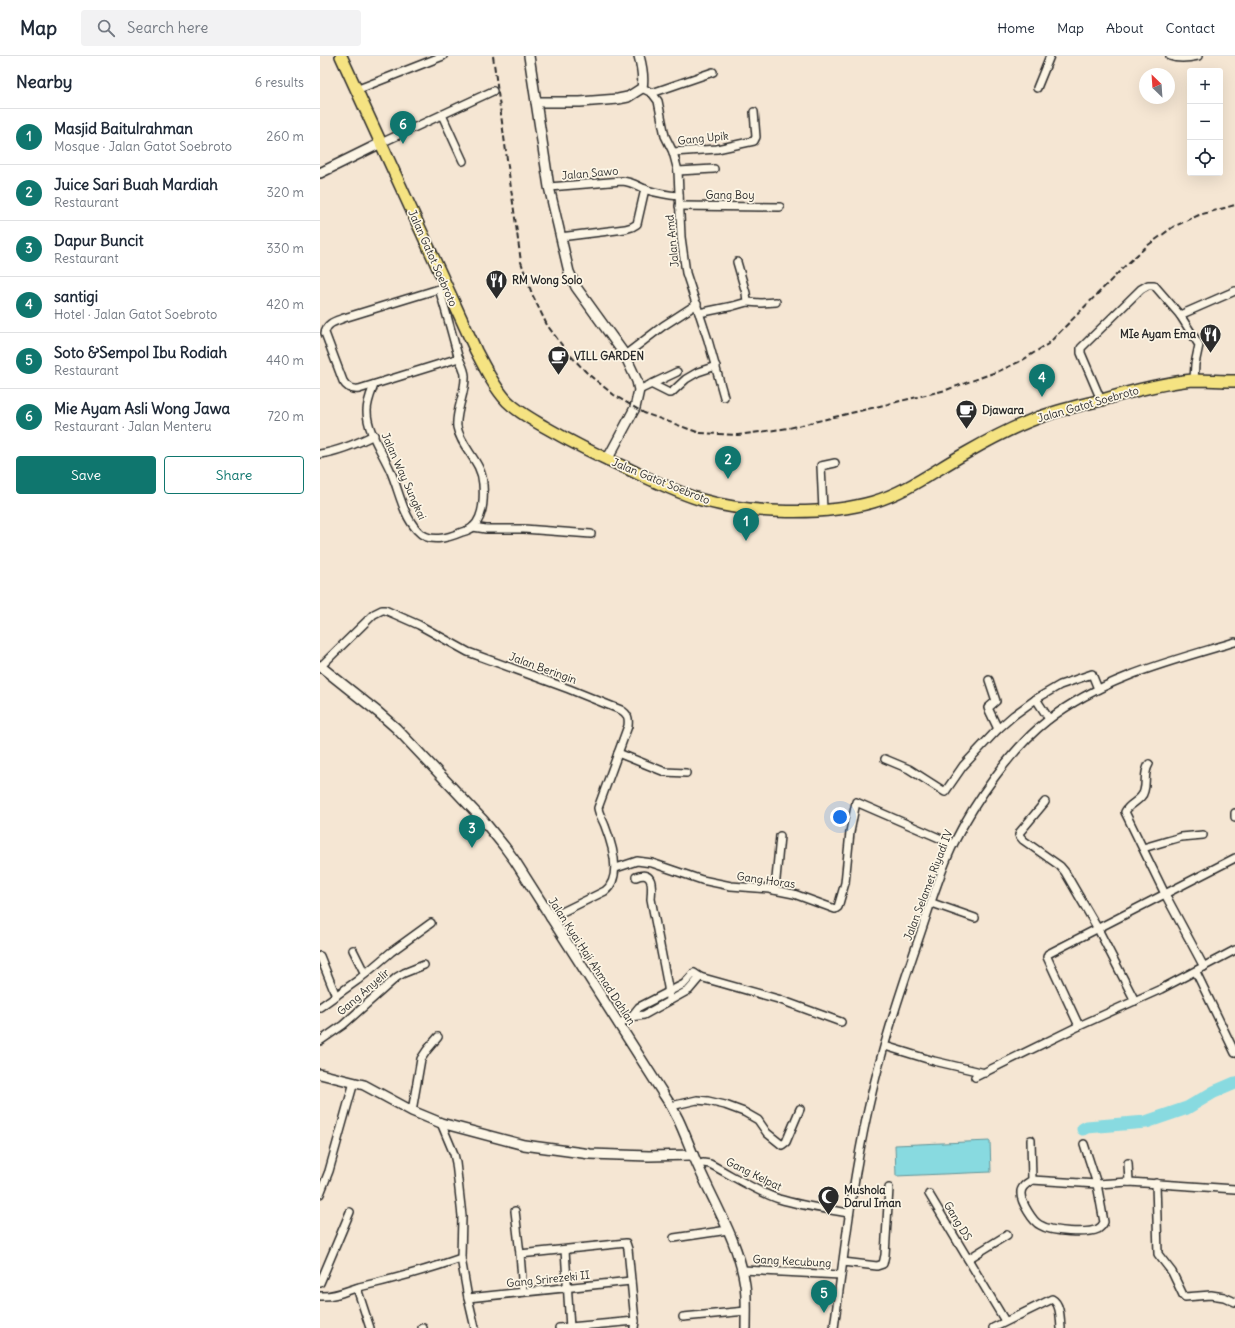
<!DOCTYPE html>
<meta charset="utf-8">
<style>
body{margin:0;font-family:Delius,sans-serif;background:#f2f2f3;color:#1f2937}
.controls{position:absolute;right:12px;top:12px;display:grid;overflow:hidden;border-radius:4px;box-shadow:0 4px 16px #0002}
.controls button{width:36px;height:36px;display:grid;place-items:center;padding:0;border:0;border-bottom:1px solid #e0e1e3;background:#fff;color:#1f2937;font:20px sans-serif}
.compass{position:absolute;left:819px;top:12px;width:36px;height:36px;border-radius:50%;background:#fff;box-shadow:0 4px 16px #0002;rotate:335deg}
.you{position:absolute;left:520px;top:761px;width:14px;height:14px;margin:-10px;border:3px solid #fff;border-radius:50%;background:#1a73e8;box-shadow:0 0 0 6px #1a73e833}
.badge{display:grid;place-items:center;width:26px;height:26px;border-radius:50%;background:#0f766e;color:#fff;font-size:13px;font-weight:700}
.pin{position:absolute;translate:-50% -33px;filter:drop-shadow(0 1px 2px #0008)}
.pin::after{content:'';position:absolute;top:21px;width:14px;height:12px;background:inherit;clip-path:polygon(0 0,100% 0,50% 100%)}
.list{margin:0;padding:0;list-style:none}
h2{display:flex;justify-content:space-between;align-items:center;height:52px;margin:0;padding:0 16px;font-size:17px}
h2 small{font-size:13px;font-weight:400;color:#747a83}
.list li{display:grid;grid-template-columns:26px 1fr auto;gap:12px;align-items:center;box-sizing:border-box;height:56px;padding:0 16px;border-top:1px solid #e0e1e3}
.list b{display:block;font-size:15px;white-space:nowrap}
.list p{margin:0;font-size:13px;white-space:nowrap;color:#747a83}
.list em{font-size:13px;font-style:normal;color:#747a83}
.actions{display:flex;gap:8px;padding:12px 16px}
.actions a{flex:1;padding:9px 0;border:1px solid #0f766e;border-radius:4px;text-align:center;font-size:14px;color:#0f766e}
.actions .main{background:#0f766e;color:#fff}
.icon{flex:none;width:22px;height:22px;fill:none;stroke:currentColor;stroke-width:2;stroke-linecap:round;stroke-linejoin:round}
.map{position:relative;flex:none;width:915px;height:1272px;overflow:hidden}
header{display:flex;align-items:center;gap:24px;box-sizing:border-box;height:56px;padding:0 20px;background:#fff;border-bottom:1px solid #e0e1e3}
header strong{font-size:19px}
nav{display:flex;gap:22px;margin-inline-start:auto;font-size:14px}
.search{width:280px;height:36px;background:#f2f2f3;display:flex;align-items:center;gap:10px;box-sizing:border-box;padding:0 14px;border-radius:4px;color:#747a83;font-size:15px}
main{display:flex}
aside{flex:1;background:#fff}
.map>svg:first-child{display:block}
.water{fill:#88dae0;stroke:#639498}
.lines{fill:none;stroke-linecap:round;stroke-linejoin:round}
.river{stroke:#88dae0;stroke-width:13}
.street-casing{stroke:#2b2b2b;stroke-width:10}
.secondary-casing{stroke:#2b2b2b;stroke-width:12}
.primary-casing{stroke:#2b2b2b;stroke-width:14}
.street{stroke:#fcf5e5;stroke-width:7}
.secondary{stroke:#fcf5e5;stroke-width:9}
.primary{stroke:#f5e382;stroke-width:11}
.rail{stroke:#2b2b2b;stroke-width:2;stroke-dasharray:6 3;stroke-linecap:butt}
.labels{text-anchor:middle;stroke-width:3.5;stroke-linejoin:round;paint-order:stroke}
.street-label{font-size:11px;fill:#2b2b2b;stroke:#fcf5e5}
.poi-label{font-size:11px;font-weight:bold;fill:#2b2b2b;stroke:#fcf5e5;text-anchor:start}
</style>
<header>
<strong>Map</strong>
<div class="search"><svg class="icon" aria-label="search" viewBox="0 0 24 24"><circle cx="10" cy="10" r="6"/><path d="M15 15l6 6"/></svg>Search here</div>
<nav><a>Home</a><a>Map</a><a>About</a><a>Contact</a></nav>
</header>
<main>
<aside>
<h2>Nearby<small>6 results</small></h2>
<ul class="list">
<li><span class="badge">1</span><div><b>Masjid Baitulrahman</b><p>Mosque · Jalan Gatot Soebroto</p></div><em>260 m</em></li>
<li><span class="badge">2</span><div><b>Juice Sari Buah Mardiah</b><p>Restaurant</p></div><em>320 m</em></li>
<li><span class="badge">3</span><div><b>Dapur Buncit</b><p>Restaurant</p></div><em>330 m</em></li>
<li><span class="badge">4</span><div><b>santigi</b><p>Hotel · Jalan Gatot Soebroto</p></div><em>420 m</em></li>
<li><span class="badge">5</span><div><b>Soto &amp;Sempol Ibu Rodiah</b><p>Restaurant</p></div><em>440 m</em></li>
<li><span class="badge">6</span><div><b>Mie Ayam Asli Wong Jawa</b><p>Restaurant · Jalan Menteru</p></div><em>720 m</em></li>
</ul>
<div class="actions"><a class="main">Save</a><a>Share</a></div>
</aside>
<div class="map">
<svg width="915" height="1272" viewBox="0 0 915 1272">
<rect width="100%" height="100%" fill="#f5e6d3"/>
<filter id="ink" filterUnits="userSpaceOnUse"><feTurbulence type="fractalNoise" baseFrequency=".025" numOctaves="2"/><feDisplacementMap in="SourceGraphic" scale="8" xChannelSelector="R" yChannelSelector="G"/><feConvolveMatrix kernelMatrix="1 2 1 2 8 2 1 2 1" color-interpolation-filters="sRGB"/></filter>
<g filter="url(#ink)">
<!-- water -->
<path class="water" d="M 670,1085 L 671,1116 L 576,1120 L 575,1089 Z"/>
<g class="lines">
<!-- river -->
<path class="river" d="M 763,1073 L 767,1071 L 826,1066 L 867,1052 L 894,1036 L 915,1027"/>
<defs>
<g id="street">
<path d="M 850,0 C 858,3 869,2 878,0"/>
<path d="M 322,32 L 332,37 L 338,45 L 345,80 L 353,96 L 358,115 L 361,181 L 366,217 L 388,284 L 404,341"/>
<path d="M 717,32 L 730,0"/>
<path d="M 36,34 L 123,0"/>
<path d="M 332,37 L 393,16"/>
<path d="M 122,59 L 143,105"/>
<path d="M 61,87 L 173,35"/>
<path d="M 353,96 L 397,93 L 434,85 L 436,81 L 434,56"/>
<path d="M 358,115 L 394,113"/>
<path d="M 229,131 L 302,125 C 313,126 317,130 327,134 C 337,137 348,139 359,140"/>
<path d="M 359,150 L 460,151"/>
<path d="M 240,181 L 305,173 L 312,171 L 317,168 L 325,133"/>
<path d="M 122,232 L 24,262 C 16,265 6,267 5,277 L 23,325 C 27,332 32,334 39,333 L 139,302"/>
<path d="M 427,246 L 441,247 L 456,246"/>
<path d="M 379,257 L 413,250 L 427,246 L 426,237 L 417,206"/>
<path d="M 860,259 L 915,235"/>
<path d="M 305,299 L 343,270 L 377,248"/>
<path d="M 331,328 L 349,337 L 351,337 L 366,323 L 378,316 L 396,310"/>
<path d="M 54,329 C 51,337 47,346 47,355 C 47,376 63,397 71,416 C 79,435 83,459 97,474 C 109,488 128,482 142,476 C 146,475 150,474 153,471 C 164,461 164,442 163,428 C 162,405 141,392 137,371 C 135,356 146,336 145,320 C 145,313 140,306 138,300 C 132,278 126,255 119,233"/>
<path d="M 319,334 L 357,316"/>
<path d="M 781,344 L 761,297 L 761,292 L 821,233 L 828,229 L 834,229 L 860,259 L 879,289 L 875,308 L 874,324"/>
<path d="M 0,398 C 20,395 36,388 54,379"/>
<path d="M 503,454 L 501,410 L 515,407"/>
<path d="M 153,471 L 166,473 L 204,473 L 271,478"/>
<path d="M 0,611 L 54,558 L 62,554 L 65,554 L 99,569 L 148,596 L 249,633 L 301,654 C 308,658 309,662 308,670 L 278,752 C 279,759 283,764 285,770 C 292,788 303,821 285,835 L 230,862"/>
<path d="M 669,624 L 676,645 L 668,652 L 678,673"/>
<path d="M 716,643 L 729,663"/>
<path d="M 298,697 L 345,716 L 366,717"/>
<path d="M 565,703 L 589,713 L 625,736 L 643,710 L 678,673 L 694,659 L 716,643 L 740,629 L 772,618 L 778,633"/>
<path d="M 829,708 C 823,718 827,725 824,735 C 822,745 809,747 805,756 L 845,838 L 884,911"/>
<path d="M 725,746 L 700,776 L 699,779 L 703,784 L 740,810 L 745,816 L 778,873 L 815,945"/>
<path d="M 915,757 L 915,761"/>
<path d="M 823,792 L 861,781 L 883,779"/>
<path d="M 296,812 L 317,805 L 332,807 L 382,824 L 411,830 L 449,833 L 474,838 L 515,853 L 518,851 L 525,827 L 530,776 L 536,746 L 633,788"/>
<path d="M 316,821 C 334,814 332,831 331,843 L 348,931 L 349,944"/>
<path d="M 455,834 L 460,780"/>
<path d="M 612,847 L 655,862"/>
<path d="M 33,894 L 45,918"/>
<path d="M 0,900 L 16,940"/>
<path d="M 876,916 L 915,997"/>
<path d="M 0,951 L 38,924 L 71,896 L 111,867"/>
<path d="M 311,961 L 324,959 L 369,934 L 380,921"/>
<path d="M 298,968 L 311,961 L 319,951 L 364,928 L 374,917 L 380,921 L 458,943 L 521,966"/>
<path d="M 759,970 L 727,901 L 728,898 L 915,802"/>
<path d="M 0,985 L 23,969 L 77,921 L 84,917 L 104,909"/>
<path d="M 565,990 L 614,1005 L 665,1017"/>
<path d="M 655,1021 L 759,970 L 841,933 L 915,894"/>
<path d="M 351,1050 L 377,1044 L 388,1045 L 405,1049 L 424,1056 L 438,1064 L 447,1077 L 462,1089 L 466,1086 L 480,1053"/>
<path d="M 92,1055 L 101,1003 L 107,994 L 118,981"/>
<path d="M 121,1067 L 134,1098 L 136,1107 L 142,1160 L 141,1202 L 148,1242 L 155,1272"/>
<path d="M 711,1084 L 712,1124 C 707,1127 700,1131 701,1138 C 701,1146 713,1166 720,1169 C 731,1176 767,1178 778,1173 C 781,1171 783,1169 784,1166 L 777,1128 L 764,1088"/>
<path d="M 808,1107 L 809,1126"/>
<path d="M 377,1109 L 383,1107 L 390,1108 C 413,1120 435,1135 459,1143 C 482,1150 506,1153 529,1157"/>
<path d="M 712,1124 L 777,1128 L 809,1126 L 915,1133"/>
<path d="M 836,1127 L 838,1198 L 852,1216 L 863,1239 L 865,1241 L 891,1239 L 904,1241 L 915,1246"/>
<path d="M 0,1138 L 9,1115 L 34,1026"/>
<path d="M 609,1138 L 685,1265"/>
<path d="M 195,1155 L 200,1198 L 203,1236"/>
<path d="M 354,1182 L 408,1174"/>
<path d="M 245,1194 L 250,1272"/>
<path d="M 200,1198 L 306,1187 L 308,1193 L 315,1265 L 314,1272"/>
<path d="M 648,1203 L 687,1179"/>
<path d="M 523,1206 L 557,1210 L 563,1208 L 565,1199 L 569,1132"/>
<path d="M 422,1214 L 521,1219"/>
<path d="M 0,1227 L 30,1156"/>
<path d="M 37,1232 L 50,1272"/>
<path d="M 0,1240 C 14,1241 26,1235 39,1231 C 74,1223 107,1214 141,1202"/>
<path d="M 148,1242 L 311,1225"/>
<path d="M 363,1261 L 426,1255"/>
<path d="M 102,1272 L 103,1272"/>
<path d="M 239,1272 L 315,1265"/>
<path d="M 514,1272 C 524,1199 532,1126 548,1054 C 561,994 581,934 601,876 C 611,847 621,813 634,787 C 655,745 692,692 728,664 C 782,622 851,605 915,586"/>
<path d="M 673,1272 L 732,1243 C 741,1248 740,1263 741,1272"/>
</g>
<g id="secondary">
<path d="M 209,0 L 229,131 L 249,216 L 256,231 L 305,299 L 317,325 L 319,334 L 315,352 L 287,404"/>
<path d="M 216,46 L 260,46 L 298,43 L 308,41 L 322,32 C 324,21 322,11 319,0"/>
<path d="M 0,117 L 61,87"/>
<path d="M 0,610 L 59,657 L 76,672 L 163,764 L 184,790 L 195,805 L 344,1039 C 361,1063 366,1084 378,1110 C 395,1149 419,1187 425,1229 C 427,1243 426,1258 426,1272"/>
<path d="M 0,1018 L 44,1029 L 92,1055 L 121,1067 L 204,1089 L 270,1098 L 329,1100 L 373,1099"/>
</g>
<path id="primary" d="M 21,0 L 156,295 C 165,312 174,331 187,345 C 198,356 213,364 225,371 C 251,386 277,399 304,411 C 330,423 355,436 382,444 C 431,458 504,460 553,446 C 587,436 615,414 646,397 C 672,382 700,367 729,358 C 747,352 765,348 782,344 C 812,335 842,327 873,324 C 887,324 901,325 915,325"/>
</defs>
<!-- street casing -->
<use href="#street" class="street-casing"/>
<!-- secondary casing -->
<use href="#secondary" class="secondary-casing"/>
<!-- primary casing -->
<use href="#primary" class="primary-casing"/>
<!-- street -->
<use href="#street" class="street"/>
<!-- secondary -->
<use href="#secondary" class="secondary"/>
<!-- primary -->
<use href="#primary" class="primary"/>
<!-- rail -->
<path class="rail" d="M 173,0 L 201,206 L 212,238 L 227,269 L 247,296 L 268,318 L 294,339 L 324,357 L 380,377 L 418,379 L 469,372 L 626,334 L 679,315 L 701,305 L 728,288 L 805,210 L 827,190 L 853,171 L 879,159 L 915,149"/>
</g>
</g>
<!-- icons -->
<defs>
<symbol id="restaurant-pin" viewBox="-11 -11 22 30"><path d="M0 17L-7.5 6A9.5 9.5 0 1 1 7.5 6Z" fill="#2b2b2b" stroke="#fcf5e5"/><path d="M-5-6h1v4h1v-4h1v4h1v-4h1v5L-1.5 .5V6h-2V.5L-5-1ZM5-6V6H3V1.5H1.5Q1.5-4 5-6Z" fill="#fff"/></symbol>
<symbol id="cafe-pin" viewBox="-11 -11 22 30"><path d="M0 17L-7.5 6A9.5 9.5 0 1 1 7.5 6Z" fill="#2b2b2b" stroke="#fcf5e5"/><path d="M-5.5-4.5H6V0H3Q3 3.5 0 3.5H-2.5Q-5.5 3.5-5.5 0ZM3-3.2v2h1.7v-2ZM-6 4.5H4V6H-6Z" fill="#fff"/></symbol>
<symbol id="mosque-pin" viewBox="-11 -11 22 30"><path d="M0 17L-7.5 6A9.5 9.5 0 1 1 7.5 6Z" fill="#2b2b2b" stroke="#fcf5e5"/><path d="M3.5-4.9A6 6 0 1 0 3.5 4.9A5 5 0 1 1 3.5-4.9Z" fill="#fff"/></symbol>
</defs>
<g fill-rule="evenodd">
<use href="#restaurant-pin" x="164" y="212" width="25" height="34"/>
<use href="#restaurant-pin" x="878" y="266" width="25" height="34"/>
<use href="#cafe-pin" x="226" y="288" width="25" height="34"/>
<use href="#cafe-pin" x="634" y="342" width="25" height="34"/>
<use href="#mosque-pin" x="496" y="1128" width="25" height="34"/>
</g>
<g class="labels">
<!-- street labels -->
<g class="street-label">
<text transform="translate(383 82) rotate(-6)" y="4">Gang Upik</text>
<text transform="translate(270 117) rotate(-5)" y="4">Jalan Sawo</text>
<text x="410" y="143">Gang Boy</text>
<text transform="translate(352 185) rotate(-96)" y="4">Jalan Amd</text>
<text transform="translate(113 202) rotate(66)" y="4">Jalan Gatot Soebroto</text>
<text transform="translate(768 348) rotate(-16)" y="4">Jalan Gatot Soebroto</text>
<text transform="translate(84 420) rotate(66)" y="4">Jalan Way Sungkai</text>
<text transform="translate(341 425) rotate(22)" y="4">Jalan Gatot Soebroto</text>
<text transform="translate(223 612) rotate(20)" y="4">Jalan Beringin</text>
<text transform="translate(446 824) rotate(8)" y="4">Gang Horas</text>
<text transform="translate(608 829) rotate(-69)" y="4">Jalan Selamet Riyadi IV</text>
<text transform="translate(272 905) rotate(57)" y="4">Jalan Kyai Haji Ahmad Dahlan</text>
<text transform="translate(43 936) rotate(-41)" y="4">Gang Anyelir</text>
<text transform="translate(434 1118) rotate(26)" y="4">Gang Kelpat</text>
<text transform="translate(638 1165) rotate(59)" y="4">Gang DS</text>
<text transform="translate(472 1205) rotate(3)" y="4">Gang Kecubung</text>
<text transform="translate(228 1223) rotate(-6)" y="4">Gang Srirezeki II</text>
</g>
<!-- poi labels -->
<g class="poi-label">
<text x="192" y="228">RM Wong Solo</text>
<text x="876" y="282" text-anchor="end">MIe Ayam Ema</text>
<text x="254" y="304">VILL GARDEN</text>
<text x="662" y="358">Djawara</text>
<text x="524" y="1138">Mushola<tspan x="524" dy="13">Darul Iman</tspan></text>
</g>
</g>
</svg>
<div class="controls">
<button>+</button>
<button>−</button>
<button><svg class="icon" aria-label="locate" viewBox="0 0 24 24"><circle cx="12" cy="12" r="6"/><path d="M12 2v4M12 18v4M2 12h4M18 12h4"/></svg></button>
</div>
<svg class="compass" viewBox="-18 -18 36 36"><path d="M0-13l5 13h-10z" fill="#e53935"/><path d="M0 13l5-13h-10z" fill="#747a83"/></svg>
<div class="you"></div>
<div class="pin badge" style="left:426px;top:485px">1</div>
<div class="pin badge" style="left:408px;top:423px">2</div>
<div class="pin badge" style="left:152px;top:792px">3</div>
<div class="pin badge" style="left:722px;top:341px">4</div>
<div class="pin badge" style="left:504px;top:1257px">5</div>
<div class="pin badge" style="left:83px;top:88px">6</div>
</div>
</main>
